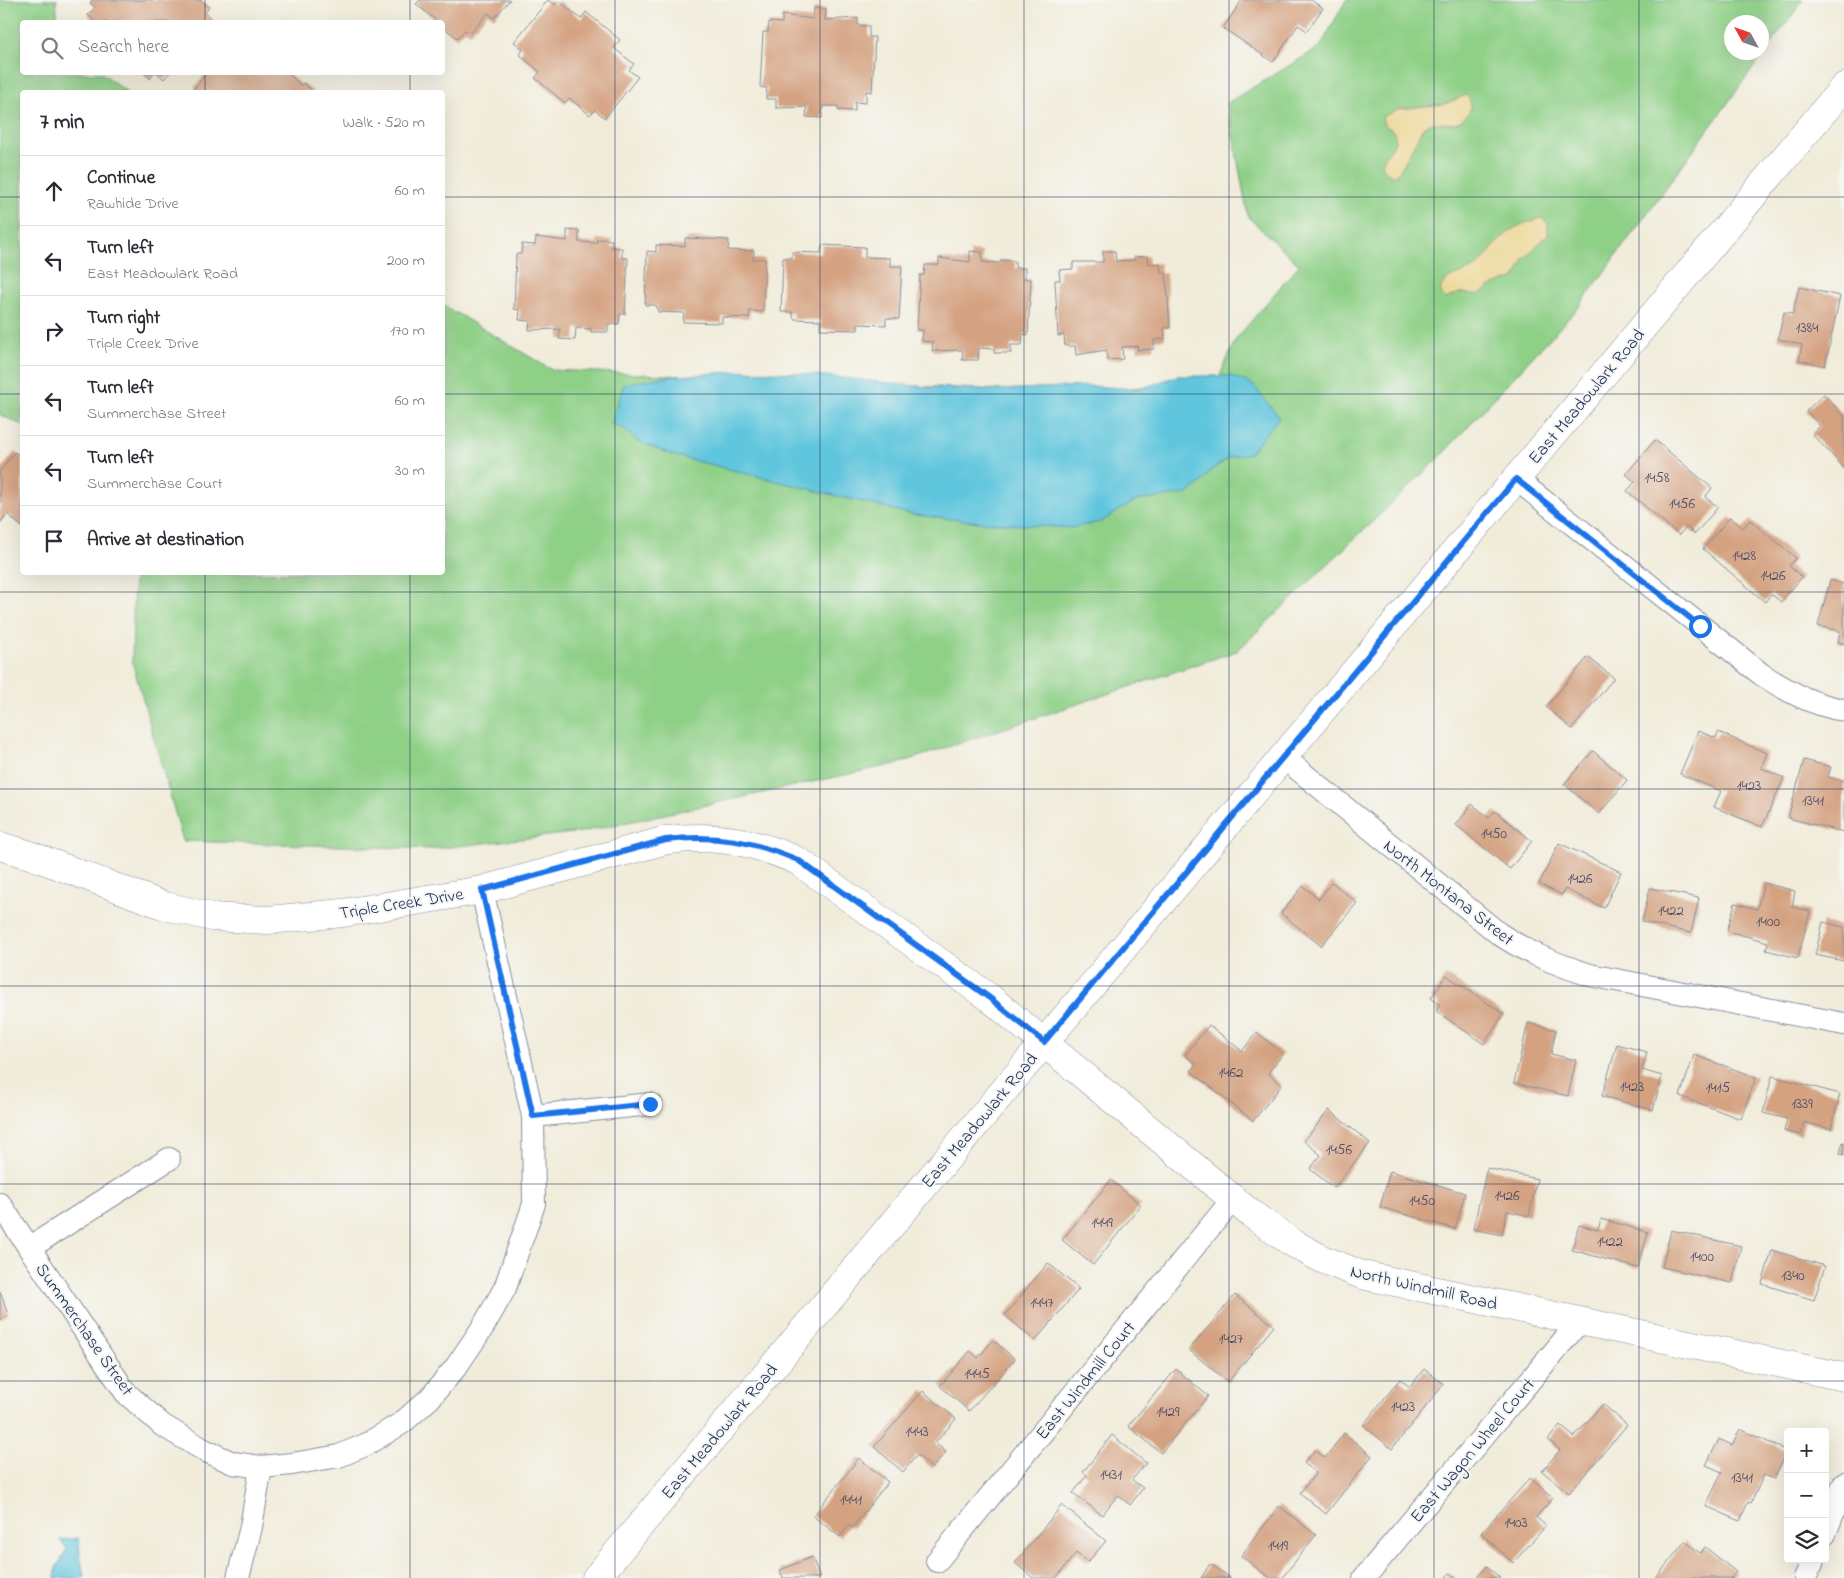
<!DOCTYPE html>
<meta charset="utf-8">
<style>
body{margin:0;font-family:"Indie Flower",sans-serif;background:#f2f2f3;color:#2b2b33}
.controls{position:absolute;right:15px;bottom:15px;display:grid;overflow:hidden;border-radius:5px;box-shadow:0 5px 20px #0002}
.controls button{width:45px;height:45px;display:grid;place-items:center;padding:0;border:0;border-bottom:1px solid #e1e1e2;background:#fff;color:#2b2b33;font:25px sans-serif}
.compass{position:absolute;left:1724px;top:15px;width:45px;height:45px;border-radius:50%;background:#fff;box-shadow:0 5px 20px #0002;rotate:310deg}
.stop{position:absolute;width:15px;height:15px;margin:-11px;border:4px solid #1a73e8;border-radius:50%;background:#fff}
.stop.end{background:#1a73e8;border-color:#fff;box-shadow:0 1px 5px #0008}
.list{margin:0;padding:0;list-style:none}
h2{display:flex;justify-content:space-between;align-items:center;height:65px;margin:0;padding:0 20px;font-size:21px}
h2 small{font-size:16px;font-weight:400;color:#7c7c81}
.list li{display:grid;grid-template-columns:32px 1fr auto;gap:15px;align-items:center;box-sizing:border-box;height:70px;padding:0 20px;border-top:1px solid #e1e1e2}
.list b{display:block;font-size:19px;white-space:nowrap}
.list p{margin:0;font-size:16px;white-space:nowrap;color:#7c7c81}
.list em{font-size:16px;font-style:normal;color:#7c7c81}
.icon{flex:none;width:28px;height:28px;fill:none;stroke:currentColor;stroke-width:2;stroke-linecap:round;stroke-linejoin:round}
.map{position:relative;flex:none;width:1844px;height:1578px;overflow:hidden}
.search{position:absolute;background:#fff;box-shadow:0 5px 20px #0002;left:20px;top:20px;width:425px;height:55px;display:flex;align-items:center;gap:12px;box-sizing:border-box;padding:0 18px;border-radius:5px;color:#7c7c81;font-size:19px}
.panel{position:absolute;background:#fff;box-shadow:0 5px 20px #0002;left:20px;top:90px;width:425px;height:485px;border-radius:5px}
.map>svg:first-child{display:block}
.green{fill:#8fd087;stroke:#558072;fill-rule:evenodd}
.sand{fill:#eeda9e;stroke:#84847e}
.water{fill:#60c6dd;stroke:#3e7a9e}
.building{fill:#d4a281}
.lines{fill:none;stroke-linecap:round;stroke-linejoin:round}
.minor-casing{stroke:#868e9c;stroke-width:24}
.tertiary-casing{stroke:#868e9c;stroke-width:29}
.secondary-casing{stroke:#868e9c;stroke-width:29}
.minor{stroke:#fff;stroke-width:22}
.tertiary{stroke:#fff;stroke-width:28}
.secondary{stroke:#fff;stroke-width:28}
.route{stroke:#1a73e8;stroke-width:6}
.grid{fill:none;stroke:#1b2f5e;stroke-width:1;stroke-opacity:0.55}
.labels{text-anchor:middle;stroke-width:4;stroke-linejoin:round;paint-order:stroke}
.number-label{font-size:15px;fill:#494c67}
.street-label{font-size:18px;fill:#1b2f5e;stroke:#f6f6f2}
</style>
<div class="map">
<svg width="1844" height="1578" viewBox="0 0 1844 1578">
<rect width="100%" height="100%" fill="#f6f6f2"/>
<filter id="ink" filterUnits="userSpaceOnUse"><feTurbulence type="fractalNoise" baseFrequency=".02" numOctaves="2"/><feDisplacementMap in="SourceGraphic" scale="10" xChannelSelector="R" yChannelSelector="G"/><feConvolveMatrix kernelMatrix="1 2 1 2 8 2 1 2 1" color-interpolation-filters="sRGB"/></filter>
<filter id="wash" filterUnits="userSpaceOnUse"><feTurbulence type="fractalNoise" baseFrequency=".0096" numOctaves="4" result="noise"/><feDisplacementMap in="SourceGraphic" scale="20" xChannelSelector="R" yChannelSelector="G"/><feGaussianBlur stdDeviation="1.12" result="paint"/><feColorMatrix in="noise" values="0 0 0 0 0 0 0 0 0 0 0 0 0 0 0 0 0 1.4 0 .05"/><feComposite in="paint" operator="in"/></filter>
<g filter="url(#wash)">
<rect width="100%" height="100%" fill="#f1ecda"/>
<!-- green -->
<g class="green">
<path d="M 0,0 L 58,0 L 56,2 L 58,22 L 22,22 L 22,72 L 102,73 L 127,92 L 22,92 L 22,425 L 0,415 Z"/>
<path d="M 1346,0 L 1803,0 L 1578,308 L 1438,459 L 1237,651 L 900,763 L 582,832 L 432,849 L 183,841 L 132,661 L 134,573 L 442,572 L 443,305 L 552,370 L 1072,393 L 1218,380 L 1236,339 L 1299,265 L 1248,217 L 1227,103 L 1320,47 ZM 1732,22 L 1762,22 L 1762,52 L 1732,52 Z"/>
</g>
<!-- sand -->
<g class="sand">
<path d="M 1466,95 C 1471,101 1473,106 1468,113 C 1456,132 1440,117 1424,126 L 1402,167 L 1396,175 L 1392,176 C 1367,162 1400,149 1395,135 C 1394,130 1388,128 1384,124 L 1382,117 L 1399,109 L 1445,104 Z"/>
<path d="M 1543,218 L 1548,224 L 1548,234 L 1525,258 L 1515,278 C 1510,281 1505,280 1499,283 C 1484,288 1480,300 1462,292 L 1445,299 C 1428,280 1466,273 1476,267 C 1482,263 1487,255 1491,250 C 1508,230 1517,224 1543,218 Z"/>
</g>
<!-- water -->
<g class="water">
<path d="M 745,371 L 797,373 L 925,387 L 994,390 L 1089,386 L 1140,389 L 1177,376 L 1231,376 L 1252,384 L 1279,417 L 1250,453 L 1230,457 L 1213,469 L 1200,484 L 1187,494 L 1135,501 L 1101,522 L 1070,528 L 980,522 L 914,515 L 672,455 L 637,441 L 623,428 L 611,424 L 624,384 L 665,377 Z"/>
<path d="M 78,1538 L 84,1578 L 55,1578 L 56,1568 L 67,1549 L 60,1540 Z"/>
</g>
<g id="blocks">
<!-- building -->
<g class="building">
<path d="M 92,0 L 200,0 L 209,7 L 205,13 L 213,20 L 211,22 L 96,22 L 88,15 L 95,7 L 90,3 Z"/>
<path d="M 420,0 L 510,0 L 494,18 L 488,13 L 471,33 L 465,30 L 457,38 L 442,26 L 442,22 L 438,22 L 416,4 Z"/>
<path d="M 548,0 L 555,5 L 559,1 L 581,19 L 586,12 L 620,40 L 614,48 L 634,64 L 629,70 L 638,77 L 605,118 L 595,110 L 590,115 L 569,98 L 565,103 L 535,78 L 540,72 L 520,55 L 523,49 L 514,42 Z"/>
<path d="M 1242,0 L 1311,0 L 1323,8 L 1307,31 L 1298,25 L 1273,62 L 1223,28 Z"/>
<path d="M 814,8 L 826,9 L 825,20 L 858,18 L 858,25 L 869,26 L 869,37 L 875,37 L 872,92 L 866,91 L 866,103 L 855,102 L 855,111 L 838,110 L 838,106 L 823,106 L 822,118 L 806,117 L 807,107 L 776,108 L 776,99 L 766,99 L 767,88 L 760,87 L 763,32 L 768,32 L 769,22 L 782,23 L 782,15 L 813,19 Z"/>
<path d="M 143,72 L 155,72 L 150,79 Z"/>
<path d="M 156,72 L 170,72 L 164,79 Z"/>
<path d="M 207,72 L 287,72 L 301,85 L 303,83 L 314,92 L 200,92 L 194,88 Z"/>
<path d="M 567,230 L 579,231 L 579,242 L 597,243 L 597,239 L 612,240 L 611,247 L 622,248 L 622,258 L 628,258 L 625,314 L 620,314 L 619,324 L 608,324 L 608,332 L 591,332 L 591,329 L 576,328 L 575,340 L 559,339 L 560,329 L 529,330 L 530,321 L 519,320 L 520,310 L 514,309 L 516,254 L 521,254 L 522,244 L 535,245 L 536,237 L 567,241 Z"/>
<path d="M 685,238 L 729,240 L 728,250 L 754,251 L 753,259 L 765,259 L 763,312 L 750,311 L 749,318 L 722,317 L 722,323 L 683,322 L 684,313 L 658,312 L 656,305 L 645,305 L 647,251 L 656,252 L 656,245 L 685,246 Z"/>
<path d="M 822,245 L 865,247 L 865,257 L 890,258 L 890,266 L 902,266 L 899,319 L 886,318 L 886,325 L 858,324 L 858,330 L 820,329 L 820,320 L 794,319 L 792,312 L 781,312 L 783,258 L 792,258 L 792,252 L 821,253 Z"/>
<path d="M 970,251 L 982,252 L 982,262 L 1000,263 L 1001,260 L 1015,261 L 1015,268 L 1025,268 L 1025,279 L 1031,279 L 1028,335 L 1023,334 L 1022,345 L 1011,345 L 1011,353 L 994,353 L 994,349 L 979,348 L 978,360 L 962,360 L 963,350 L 932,351 L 933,342 L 922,341 L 923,330 L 917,330 L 920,275 L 924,275 L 925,265 L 939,265 L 939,258 L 970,262 Z"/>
<path d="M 1103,251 L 1115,251 L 1116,261 L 1135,260 L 1134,257 L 1148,256 L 1149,264 L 1160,263 L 1161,273 L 1166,273 L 1170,328 L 1164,328 L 1165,339 L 1154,340 L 1154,349 L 1137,350 L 1138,346 L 1122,347 L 1123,359 L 1107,360 L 1106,350 L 1076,355 L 1075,346 L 1065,346 L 1064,335 L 1058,336 L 1055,280 L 1060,280 L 1059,270 L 1073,269 L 1073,262 L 1103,262 Z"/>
<path d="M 1799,287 L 1840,296 L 1825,366 L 1799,360 L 1802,345 L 1778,339 L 1784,312 L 1793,314 Z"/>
<path d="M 1824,394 L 1844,416 L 1844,468 L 1812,434 L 1820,426 L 1806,411 Z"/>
<path d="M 1655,440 L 1712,488 L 1705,497 L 1718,507 L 1695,534 L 1686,527 L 1679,535 L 1627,491 L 1635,482 L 1626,474 Z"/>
<path d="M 15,452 L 22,458 L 22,527 L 7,514 L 0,523 L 0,471 Z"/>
<path d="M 1730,517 L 1743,528 L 1750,520 L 1796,558 L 1789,566 L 1802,577 L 1781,602 L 1771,594 L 1765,602 L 1703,549 Z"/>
<path d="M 1830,580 L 1844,584 L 1844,644 L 1838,642 L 1840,631 L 1818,626 Z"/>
<path d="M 1588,657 L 1614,678 L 1572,729 L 1546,707 Z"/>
<path d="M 1698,731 L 1716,738 L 1718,732 L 1767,753 L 1761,768 L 1784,778 L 1762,827 L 1714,807 L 1721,791 L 1680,774 Z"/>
<path d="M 1593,751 L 1627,780 L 1599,814 L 1564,784 Z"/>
<path d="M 1804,760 L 1831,767 L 1828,777 L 1844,781 L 1844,832 L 1788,818 Z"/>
<path d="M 1472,804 L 1489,818 L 1495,811 L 1532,841 L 1510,869 L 1456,825 Z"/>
<path d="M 1559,843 L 1621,872 L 1604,908 L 1565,889 L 1562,895 L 1539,884 Z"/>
<path d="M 1332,882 L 1357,903 L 1321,946 L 1281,913 L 1303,886 L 1319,899 Z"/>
<path d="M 1764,883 L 1795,891 L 1792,907 L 1810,911 L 1798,958 L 1766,950 L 1768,942 L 1727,931 L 1735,903 L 1757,909 Z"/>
<path d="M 1650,888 L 1699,898 L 1691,933 L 1642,922 Z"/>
<path d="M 1823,922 L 1844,927 L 1844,961 L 1815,955 Z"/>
<path d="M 1446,975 L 1504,1014 L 1484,1044 L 1436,1011 L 1440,1005 L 1431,998 Z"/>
<path d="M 1528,1023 L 1556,1030 L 1551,1054 L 1576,1060 L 1568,1096 L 1514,1083 Z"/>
<path d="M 1209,1025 L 1242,1051 L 1257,1032 L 1283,1054 L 1268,1073 L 1282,1085 L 1253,1121 L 1191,1071 L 1196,1064 L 1185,1055 Z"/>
<path d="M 1617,1044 L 1647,1052 L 1642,1070 L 1662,1076 L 1653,1110 L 1602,1096 Z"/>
<path d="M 1694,1055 L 1756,1077 L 1741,1119 L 1680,1096 Z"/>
<path d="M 1772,1076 L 1840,1094 L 1831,1129 L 1804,1122 L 1801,1135 L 1784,1131 L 1787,1119 L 1763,1113 Z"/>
<path d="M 1329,1110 L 1370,1143 L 1334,1188 L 1310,1169 L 1321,1155 L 1304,1141 Z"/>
<path d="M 1843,1142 L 1844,1142 L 1844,1155 L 1840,1153 Z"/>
<path d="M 1487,1168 L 1537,1179 L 1529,1216 L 1507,1211 L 1502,1235 L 1473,1229 Z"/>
<path d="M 1390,1171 L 1465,1193 L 1455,1229 L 1380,1207 Z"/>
<path d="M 1111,1180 L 1141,1205 L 1093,1265 L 1062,1240 Z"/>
<path d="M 1601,1219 L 1648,1232 L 1638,1268 L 1572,1250 L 1579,1225 L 1598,1230 Z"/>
<path d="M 1671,1230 L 1741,1246 L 1732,1283 L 1662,1267 Z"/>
<path d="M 1772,1250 L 1825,1266 L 1814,1300 L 1762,1284 Z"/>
<path d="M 1048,1263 L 1079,1289 L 1035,1341 L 1005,1315 Z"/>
<path d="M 0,1291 L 8,1315 L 0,1320 Z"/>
<path d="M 1235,1295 L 1274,1326 L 1228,1382 L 1189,1350 Z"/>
<path d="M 993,1340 L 1015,1359 L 969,1411 L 940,1386 L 970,1351 L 978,1358 Z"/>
<path d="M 1176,1369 L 1208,1396 L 1161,1453 L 1128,1426 Z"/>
<path d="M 1424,1369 L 1444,1384 L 1392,1449 L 1363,1425 L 1400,1379 L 1410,1387 Z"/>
<path d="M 923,1391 L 956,1419 L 935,1443 L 946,1452 L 932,1468 L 917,1455 L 903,1472 L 874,1447 Z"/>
<path d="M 1603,1404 L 1627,1425 L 1569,1493 L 1542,1471 L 1560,1450 L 1548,1440 L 1560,1425 L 1574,1437 Z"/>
<path d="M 1740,1429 L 1787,1451 L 1774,1479 L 1764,1475 L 1751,1503 L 1748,1502 L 1740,1521 L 1706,1506 L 1722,1472 L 1706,1465 L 1719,1439 L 1732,1445 Z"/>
<path d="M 1344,1433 L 1372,1456 L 1326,1514 L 1300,1493 L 1316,1473 L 1304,1463 L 1315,1450 L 1325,1458 Z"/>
<path d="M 1112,1435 L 1146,1463 L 1132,1480 L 1143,1488 L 1130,1505 L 1118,1495 L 1102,1515 L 1073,1493 L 1087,1475 L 1083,1472 Z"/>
<path d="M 859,1458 L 888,1482 L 852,1528 L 849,1525 L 840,1537 L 813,1516 Z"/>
<path d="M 1530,1478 L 1553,1498 L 1536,1517 L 1546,1526 L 1513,1563 L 1481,1533 Z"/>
<path d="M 1062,1505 L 1106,1541 L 1088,1562 L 1076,1553 L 1056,1578 L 1033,1578 L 1015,1563 Z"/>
<path d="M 1279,1506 L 1316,1535 L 1282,1578 L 1270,1578 L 1241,1556 Z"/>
<path d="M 1685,1541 L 1700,1553 L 1705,1547 L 1736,1572 L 1731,1578 L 1656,1578 Z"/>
<path d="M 812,1557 L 820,1578 L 783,1578 L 780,1570 Z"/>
<path d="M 1210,1564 L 1231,1578 L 1201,1578 Z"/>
<path d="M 1487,1566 L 1500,1578 L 1476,1578 Z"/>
<path d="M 1450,1573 L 1456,1578 L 1445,1578 Z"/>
</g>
</g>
</g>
<g filter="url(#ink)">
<use href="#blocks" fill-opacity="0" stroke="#868e9c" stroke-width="1"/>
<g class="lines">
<defs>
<g id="minor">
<path d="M 1516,479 L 1761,674 C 1787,691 1813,705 1844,710"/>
<path d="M 1283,757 L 1498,933 C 1527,953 1556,964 1590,975 L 1844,1024"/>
<path d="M 533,1116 L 651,1104"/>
<path d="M 0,1204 L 126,1393 L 162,1425 L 204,1450 L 233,1463 L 261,1467 L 292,1464 L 339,1456 L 365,1445 L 402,1423 L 430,1398 L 456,1367 L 483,1327 L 505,1288 L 534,1204 L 533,1116 L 482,890"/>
<path d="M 29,1248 L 169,1159"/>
<path d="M 1825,1534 L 1844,1484"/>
<path d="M 937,1561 L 1233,1199"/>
<path d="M 238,1578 L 251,1527 L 261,1467"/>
<path d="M 1364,1578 L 1580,1321"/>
<path d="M 1805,1578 L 1814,1559"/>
</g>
<path id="tertiary" d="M 0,846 L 30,855 L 165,906 L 212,917 L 268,920 L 343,913 L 482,890 L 667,840 C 716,834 752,841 798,861 L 991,999 L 1250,1213 L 1291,1242 L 1322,1259 L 1362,1275 L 1844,1377"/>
<path id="secondary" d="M 596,1578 L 1844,87"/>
</defs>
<!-- minor casing -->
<use href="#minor" class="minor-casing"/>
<!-- tertiary casing -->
<use href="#tertiary" class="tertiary-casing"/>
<!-- secondary casing -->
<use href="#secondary" class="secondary-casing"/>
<!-- minor -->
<use href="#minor" class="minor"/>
<!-- tertiary -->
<use href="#tertiary" class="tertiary"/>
<!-- secondary -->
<use href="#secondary" class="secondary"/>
</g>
</g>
<g class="lines" filter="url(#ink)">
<!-- route -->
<path class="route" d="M 650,1104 L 533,1116 L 482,890 L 666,840 C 716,834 752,841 798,860 L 991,999 L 1044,1042 L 1516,479 L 1700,626"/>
</g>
<!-- grid -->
<path class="grid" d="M 205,0 L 205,22M 410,0 L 410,22M 615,0 L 615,1578M 820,0 L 820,1578M 1024,0 L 1024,1578M 1229,0 L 1229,1578M 1434,0 L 1434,1578M 1639,0 L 1639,1578M 205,72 L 205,92M 410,72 L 410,92M 0,197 L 22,197M 442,197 L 1844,197M 0,394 L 22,394M 442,394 L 1844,394M 205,572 L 205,1578M 410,572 L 410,1578M 0,592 L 1844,592M 0,789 L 1844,789M 0,986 L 1844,986M 0,1184 L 1844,1184M 0,1381 L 1844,1381"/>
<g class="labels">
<!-- number labels -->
<g class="number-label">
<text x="1807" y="332">1384</text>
<text x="1657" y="482">1458</text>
<text x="1682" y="508">1456</text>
<text x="1744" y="560">1428</text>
<text x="1773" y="580">1426</text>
<text x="1749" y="790">1423</text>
<text x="1813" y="805">1341</text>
<text x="1494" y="838">1450</text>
<text x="1580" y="883">1426</text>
<text x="1671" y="915">1422</text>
<text x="1768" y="926">1400</text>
<text x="1231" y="1077">1462</text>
<text x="1632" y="1091">1423</text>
<text x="1718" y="1092">1415</text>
<text x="1802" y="1108">1339</text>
<text x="1339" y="1154">1456</text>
<text x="1507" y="1200">1426</text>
<text x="1422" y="1205">1450</text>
<text x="1102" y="1227">1449</text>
<text x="1610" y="1246">1422</text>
<text x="1702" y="1261">1400</text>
<text x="1793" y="1280">1340</text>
<text x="1042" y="1307">1447</text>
<text x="1231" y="1343">1427</text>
<text x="977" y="1378">1445</text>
<text x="1403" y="1411">1423</text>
<text x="1168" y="1416">1429</text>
<text x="917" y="1436">1443</text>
<text x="1111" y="1479">1431</text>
<text x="1742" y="1482">1341</text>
<text x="851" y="1504">1441</text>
<text x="1516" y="1527">1403</text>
<text x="1278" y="1550">1419</text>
</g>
<!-- street labels -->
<g class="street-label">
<text transform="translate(1586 396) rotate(-50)" y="6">East Meadowlark Road</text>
<text transform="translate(1449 892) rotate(38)" y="6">North Montana Street</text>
<text transform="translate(401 903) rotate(-9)" y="6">Triple Creek Drive</text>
<text transform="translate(979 1120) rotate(-50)" y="6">East Meadowlark Road</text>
<text transform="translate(1424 1287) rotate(13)" y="6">North Windmill Road</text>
<text transform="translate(85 1329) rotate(55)" y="6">Summerchase Street</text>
<text transform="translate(1085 1380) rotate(-51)" y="6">East Windmill Court</text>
<text transform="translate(719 1431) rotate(-50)" y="6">East Meadowlark Road</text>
<text transform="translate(1472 1450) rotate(-50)" y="6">East Wagon Wheel Court</text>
</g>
</g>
</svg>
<div class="controls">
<button>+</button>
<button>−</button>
<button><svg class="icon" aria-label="layers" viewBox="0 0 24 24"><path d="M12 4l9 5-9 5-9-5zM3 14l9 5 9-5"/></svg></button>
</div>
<svg class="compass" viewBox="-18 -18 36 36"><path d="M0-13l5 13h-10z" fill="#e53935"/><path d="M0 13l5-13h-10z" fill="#7c7c81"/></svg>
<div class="stop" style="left:1700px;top:626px"></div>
<div class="stop end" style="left:650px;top:1104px"></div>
<div class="search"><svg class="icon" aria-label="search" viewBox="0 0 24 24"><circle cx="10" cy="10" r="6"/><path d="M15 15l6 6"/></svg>Search here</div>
<section class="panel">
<h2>7 min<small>Walk · 520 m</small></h2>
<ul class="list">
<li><svg class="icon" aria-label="ahead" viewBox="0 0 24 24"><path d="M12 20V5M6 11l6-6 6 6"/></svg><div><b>Continue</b><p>Rawhide Drive</p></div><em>60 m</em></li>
<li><svg class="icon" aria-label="left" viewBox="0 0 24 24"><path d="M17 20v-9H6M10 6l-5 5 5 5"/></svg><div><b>Turn left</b><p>East Meadowlark Road</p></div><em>200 m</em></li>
<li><svg class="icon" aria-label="right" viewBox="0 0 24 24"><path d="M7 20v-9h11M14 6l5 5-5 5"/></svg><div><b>Turn right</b><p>Triple Creek Drive</p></div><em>170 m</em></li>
<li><svg class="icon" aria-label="left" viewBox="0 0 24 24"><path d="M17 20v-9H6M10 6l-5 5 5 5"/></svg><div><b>Turn left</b><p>Summerchase Street</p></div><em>60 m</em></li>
<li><svg class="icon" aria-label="left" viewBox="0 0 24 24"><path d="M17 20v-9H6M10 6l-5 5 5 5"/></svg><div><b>Turn left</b><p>Summerchase Court</p></div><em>30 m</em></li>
<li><svg class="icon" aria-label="arrive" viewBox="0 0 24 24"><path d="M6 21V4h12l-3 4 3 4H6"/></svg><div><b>Arrive at destination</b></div></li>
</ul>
</section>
</div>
